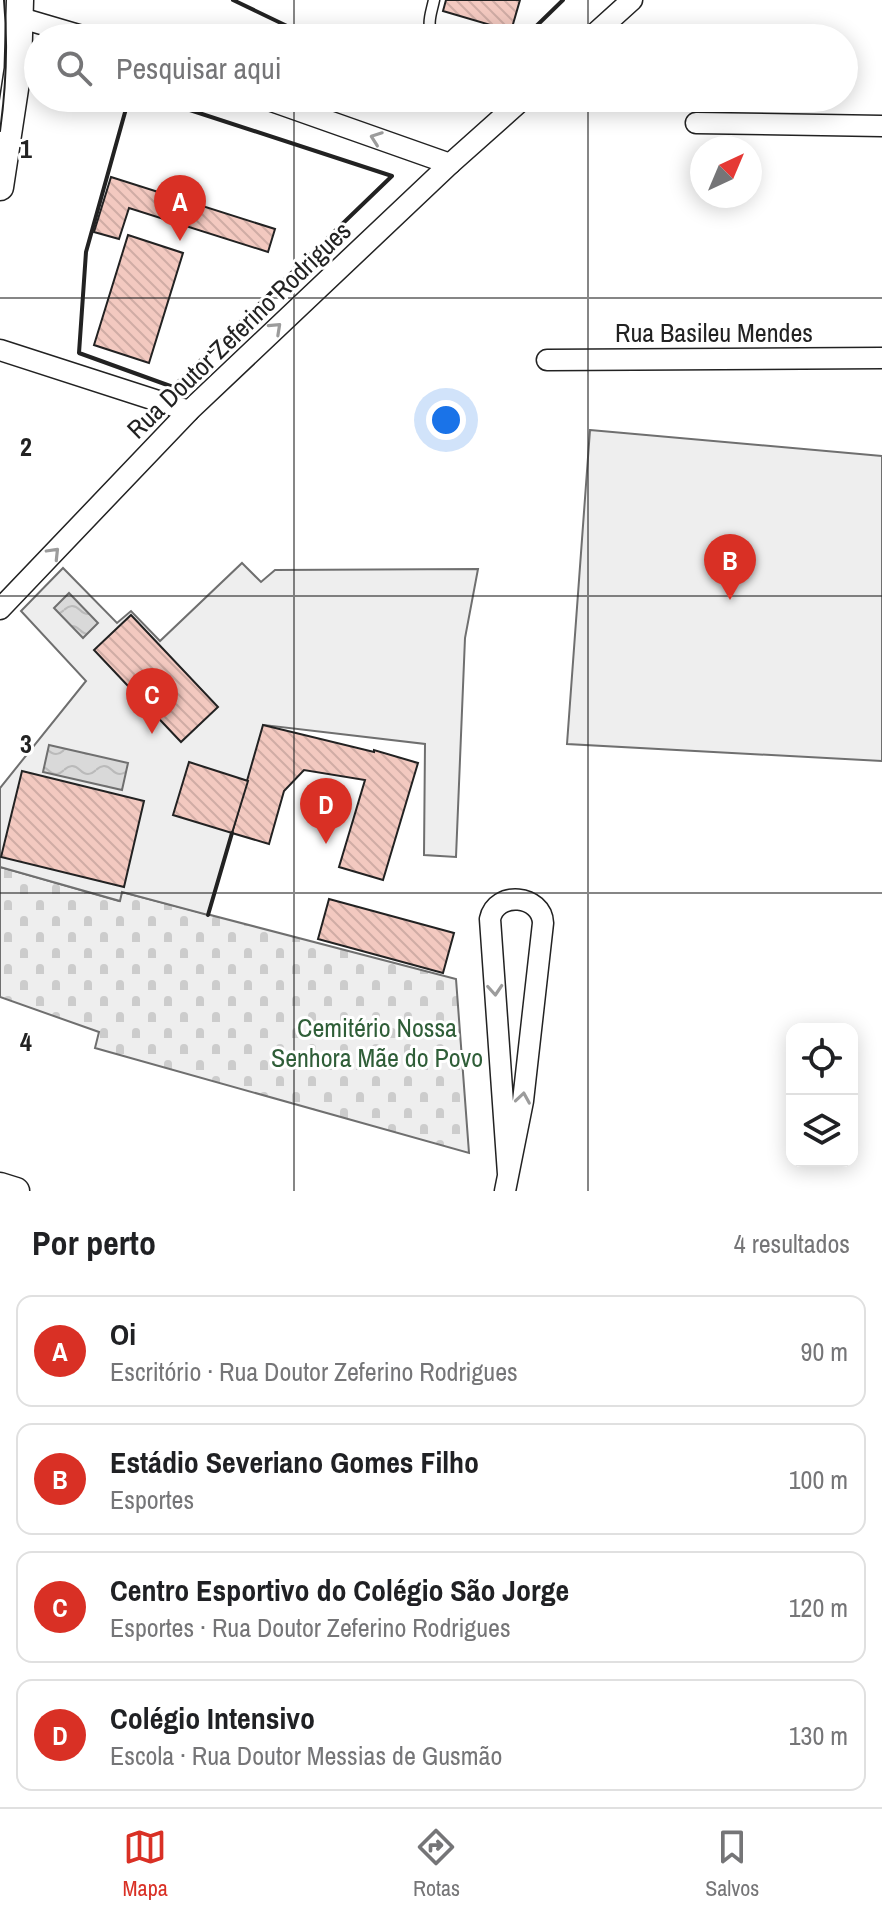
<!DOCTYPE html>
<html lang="pt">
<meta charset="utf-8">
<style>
body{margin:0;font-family:"Archivo Narrow",sans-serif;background:#f2f2f2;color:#202124}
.controls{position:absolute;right:24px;bottom:24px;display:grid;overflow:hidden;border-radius:16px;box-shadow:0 4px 20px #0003}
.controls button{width:72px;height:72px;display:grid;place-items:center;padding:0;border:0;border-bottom:2px solid #e0e0e0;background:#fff;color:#202124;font:40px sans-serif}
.compass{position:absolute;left:690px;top:136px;width:72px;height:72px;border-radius:50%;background:#fff;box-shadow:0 4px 20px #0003;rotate:44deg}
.you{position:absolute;left:446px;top:420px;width:28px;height:28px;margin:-20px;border:6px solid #fff;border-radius:50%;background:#1a73e8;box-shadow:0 0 0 12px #1a73e833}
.badge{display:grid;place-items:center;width:52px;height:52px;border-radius:50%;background:#d93025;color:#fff;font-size:26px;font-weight:700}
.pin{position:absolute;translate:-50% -66px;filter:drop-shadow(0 2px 4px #0008)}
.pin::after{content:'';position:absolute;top:42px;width:28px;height:24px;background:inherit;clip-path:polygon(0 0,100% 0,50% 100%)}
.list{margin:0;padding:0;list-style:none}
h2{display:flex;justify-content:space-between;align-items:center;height:104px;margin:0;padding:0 32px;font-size:34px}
h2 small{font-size:26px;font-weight:400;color:#757577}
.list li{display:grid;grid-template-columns:52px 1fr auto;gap:24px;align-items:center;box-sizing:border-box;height:112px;margin:0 16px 16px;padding:0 16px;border:2px solid #e0e0e0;border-radius:16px}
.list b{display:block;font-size:30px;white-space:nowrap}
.list p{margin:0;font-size:26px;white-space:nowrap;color:#757577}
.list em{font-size:26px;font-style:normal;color:#757577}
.icon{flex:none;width:44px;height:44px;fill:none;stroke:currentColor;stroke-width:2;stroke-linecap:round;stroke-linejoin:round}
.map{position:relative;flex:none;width:882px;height:1191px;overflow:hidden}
.search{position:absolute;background:#fff;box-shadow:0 4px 20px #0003;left:24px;right:24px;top:24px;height:88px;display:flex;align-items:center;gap:20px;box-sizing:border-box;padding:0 28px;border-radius:44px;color:#757577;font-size:30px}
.sheet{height:616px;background:#fff}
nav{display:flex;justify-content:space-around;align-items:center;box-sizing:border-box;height:112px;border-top:2px solid #e0e0e0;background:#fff;font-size:22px;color:#757577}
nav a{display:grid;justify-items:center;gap:4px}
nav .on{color:#d93025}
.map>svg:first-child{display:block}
.cemetery{fill:url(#cemetery-stones);stroke:#6f6f6f;stroke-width:2}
.pitch{fill:#eee;stroke:#6f6f6f;stroke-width:2}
.water{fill:url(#water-waves);stroke:#6f6f6f;stroke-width:2}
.building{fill:url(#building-back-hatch);stroke:#222;stroke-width:2}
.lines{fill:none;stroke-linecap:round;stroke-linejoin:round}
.service-casing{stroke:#222;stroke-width:13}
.minor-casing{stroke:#222;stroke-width:23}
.tertiary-casing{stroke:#222;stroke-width:29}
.service{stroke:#fff;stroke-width:10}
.minor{stroke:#fff;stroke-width:20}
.tertiary{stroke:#fff;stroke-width:26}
.tram{stroke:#222;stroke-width:2}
.wall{stroke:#222;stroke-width:4}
.oneway{stroke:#9c9c9c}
.grid{fill:none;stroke:#222;stroke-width:2;stroke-opacity:0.55}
.labels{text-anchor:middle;stroke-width:6;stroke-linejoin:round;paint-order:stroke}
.street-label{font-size:26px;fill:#222;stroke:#fff}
.park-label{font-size:26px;fill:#2f5e38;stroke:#fff}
.grid-label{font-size:26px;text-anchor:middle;font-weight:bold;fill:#222;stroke:#fff;stroke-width:6;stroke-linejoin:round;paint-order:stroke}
</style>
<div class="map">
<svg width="882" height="1191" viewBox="0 0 882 1191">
<defs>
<pattern id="cemetery-stones" width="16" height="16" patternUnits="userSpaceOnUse" patternTransform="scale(2)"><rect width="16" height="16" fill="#eee"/><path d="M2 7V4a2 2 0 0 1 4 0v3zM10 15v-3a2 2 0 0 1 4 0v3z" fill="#ccc"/></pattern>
<pattern id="water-waves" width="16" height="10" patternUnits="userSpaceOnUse" patternTransform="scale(2)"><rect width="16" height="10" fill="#d9d9d9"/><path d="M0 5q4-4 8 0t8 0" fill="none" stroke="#bababa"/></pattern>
<pattern id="building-back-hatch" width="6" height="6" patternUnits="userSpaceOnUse" patternTransform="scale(2)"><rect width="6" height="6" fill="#f3c9c0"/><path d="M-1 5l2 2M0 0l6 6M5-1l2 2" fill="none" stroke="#d0aca5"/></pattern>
</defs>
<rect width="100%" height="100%" fill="#fff"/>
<!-- cemetery -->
<path class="cemetery" d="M 0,867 L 119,901 L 122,892 L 456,979 L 469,1153 L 95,1048 L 99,1032 L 0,997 Z"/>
<!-- pitch -->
<g class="pitch">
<path d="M 590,430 L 882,456 L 882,761 L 567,744 Z"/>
<path d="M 242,563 L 261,582 L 275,570 L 478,569 L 465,638 L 456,857 L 424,855 L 425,744 L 264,725 L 208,915 L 122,892 L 120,901 L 0,867 L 0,788 L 86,681 L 21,611 L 63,568 L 117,623 L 131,611 L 160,641 Z"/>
</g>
<!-- water -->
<g class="water">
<path d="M 69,593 L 98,623 L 83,638 L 54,608 Z"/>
<path d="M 49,745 L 128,763 L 122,790 L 43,772 Z"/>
</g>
<!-- building -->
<g class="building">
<path d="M 446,0 L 520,0 L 511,31 L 443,11 Z"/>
<path d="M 111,177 L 275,229 L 268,252 L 129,208 L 119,239 L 94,232 Z"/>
<path d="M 128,235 L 183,253 L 149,363 L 94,345 Z"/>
<path d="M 131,615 L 218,707 L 181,742 L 94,650 Z"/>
<path d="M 263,725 L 374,752 L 374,750 L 418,763 L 383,880 L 339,867 L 365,780 L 304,770 L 284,791 L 269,844 L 232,833 Z"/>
<path d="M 189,762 L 248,781 L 232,833 L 173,815 Z"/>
<path d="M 22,771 L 144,801 L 124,887 L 1,857 Z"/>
<path d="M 329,899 L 454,933 L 443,973 L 318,939 Z"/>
</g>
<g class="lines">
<defs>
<path id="service" d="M 434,0 C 431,15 424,28 438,38"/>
<g id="minor">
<path d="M 21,18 L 89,38"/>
<path d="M 590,38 L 632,0"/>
<path d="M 263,98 L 450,164"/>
<path d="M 696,123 L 882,126"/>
<path d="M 0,350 L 189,411"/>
<path d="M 547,360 L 882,358"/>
<path d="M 0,609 L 189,411 L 450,164 L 524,98"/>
<path d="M 505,1191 L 523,1101 L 543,923 C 542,895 496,890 490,919 L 508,1174"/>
</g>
<g id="tertiary">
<path d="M 0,187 L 18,69 L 20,0"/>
<path d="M 0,1186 L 16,1191"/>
</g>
</defs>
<!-- service casing -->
<use href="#service" class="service-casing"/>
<!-- minor casing -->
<use href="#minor" class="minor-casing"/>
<!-- tertiary casing -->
<use href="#tertiary" class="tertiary-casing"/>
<!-- service -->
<use href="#service" class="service"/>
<!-- minor -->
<use href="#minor" class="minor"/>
<!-- tertiary -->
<use href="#tertiary" class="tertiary"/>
<!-- tram -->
<path class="tram" d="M 0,131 C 6,88 8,44 4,0"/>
<!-- wall -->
<g class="wall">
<path d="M 233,0 L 312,38"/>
<path d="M 524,38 L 563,0"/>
<path d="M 129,98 L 86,252 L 79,353 L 173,387 L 392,176 L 153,98"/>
<path d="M 436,98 L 453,106 L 462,98"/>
<path d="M 208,915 L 232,833"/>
</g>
</g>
<!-- one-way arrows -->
<defs><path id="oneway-chevron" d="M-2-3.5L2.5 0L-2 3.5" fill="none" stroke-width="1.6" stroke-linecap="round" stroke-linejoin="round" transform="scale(2)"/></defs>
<g class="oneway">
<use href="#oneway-chevron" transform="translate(376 138) rotate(-160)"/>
<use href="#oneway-chevron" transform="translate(276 328) rotate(-43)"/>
<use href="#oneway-chevron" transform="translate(54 553) rotate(-46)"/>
<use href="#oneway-chevron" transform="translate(495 990) rotate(86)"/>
<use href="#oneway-chevron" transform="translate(523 1098) rotate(-81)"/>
</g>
<!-- grid -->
<path class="grid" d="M 294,0 L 294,38M 588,0 L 588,38M 294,98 L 294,1191M 588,98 L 588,1191M 0,298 L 882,298M 0,596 L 882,596M 0,893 L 882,893"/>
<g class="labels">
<!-- street labels -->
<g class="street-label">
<text transform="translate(239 330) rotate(-44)" y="9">Rua Doutor Zeferino Rodrigues</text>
<text x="714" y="342">Rua Basileu Mendes</text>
</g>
<!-- park labels -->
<g class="park-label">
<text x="377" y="1037">Cemitério Nossa<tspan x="377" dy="30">Senhora Mãe do Povo</tspan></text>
</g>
</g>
<g class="grid-label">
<text x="26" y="158">1</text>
<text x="26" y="456">2</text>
<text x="26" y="753">3</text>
<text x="26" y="1051">4</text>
</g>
</svg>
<div class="controls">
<button><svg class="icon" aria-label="locate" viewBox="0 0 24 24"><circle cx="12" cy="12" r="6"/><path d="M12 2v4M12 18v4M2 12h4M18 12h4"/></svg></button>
<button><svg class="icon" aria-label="layers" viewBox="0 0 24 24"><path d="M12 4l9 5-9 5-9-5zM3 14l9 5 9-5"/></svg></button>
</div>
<svg class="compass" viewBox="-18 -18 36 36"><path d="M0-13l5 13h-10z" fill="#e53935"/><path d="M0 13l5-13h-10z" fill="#757577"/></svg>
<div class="you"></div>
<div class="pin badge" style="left:180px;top:241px">A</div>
<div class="pin badge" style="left:730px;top:600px">B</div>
<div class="pin badge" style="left:152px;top:734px">C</div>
<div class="pin badge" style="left:326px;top:844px">D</div>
<div class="search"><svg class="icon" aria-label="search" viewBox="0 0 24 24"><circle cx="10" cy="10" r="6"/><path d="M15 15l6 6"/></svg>Pesquisar aqui</div>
</div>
<section class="sheet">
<h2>Por perto<small>4 resultados</small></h2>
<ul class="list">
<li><span class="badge">A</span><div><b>Oi</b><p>Escritório · Rua Doutor Zeferino Rodrigues</p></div><em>90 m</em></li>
<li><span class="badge">B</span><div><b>Estádio Severiano Gomes Filho</b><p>Esportes</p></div><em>100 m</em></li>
<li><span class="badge">C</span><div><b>Centro Esportivo do Colégio São Jorge</b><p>Esportes · Rua Doutor Zeferino Rodrigues</p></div><em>120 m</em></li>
<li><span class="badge">D</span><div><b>Colégio Intensivo</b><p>Escola · Rua Doutor Messias de Gusmão</p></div><em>130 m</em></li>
</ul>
</section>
<nav>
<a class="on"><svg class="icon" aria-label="map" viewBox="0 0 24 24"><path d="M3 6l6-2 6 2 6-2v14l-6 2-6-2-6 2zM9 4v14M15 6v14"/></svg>Mapa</a>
<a><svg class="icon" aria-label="directions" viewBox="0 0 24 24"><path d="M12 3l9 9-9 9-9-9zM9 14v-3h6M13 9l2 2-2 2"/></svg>Rotas</a>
<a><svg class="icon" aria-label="saved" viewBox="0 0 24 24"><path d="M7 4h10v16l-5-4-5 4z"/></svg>Salvos</a>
</nav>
